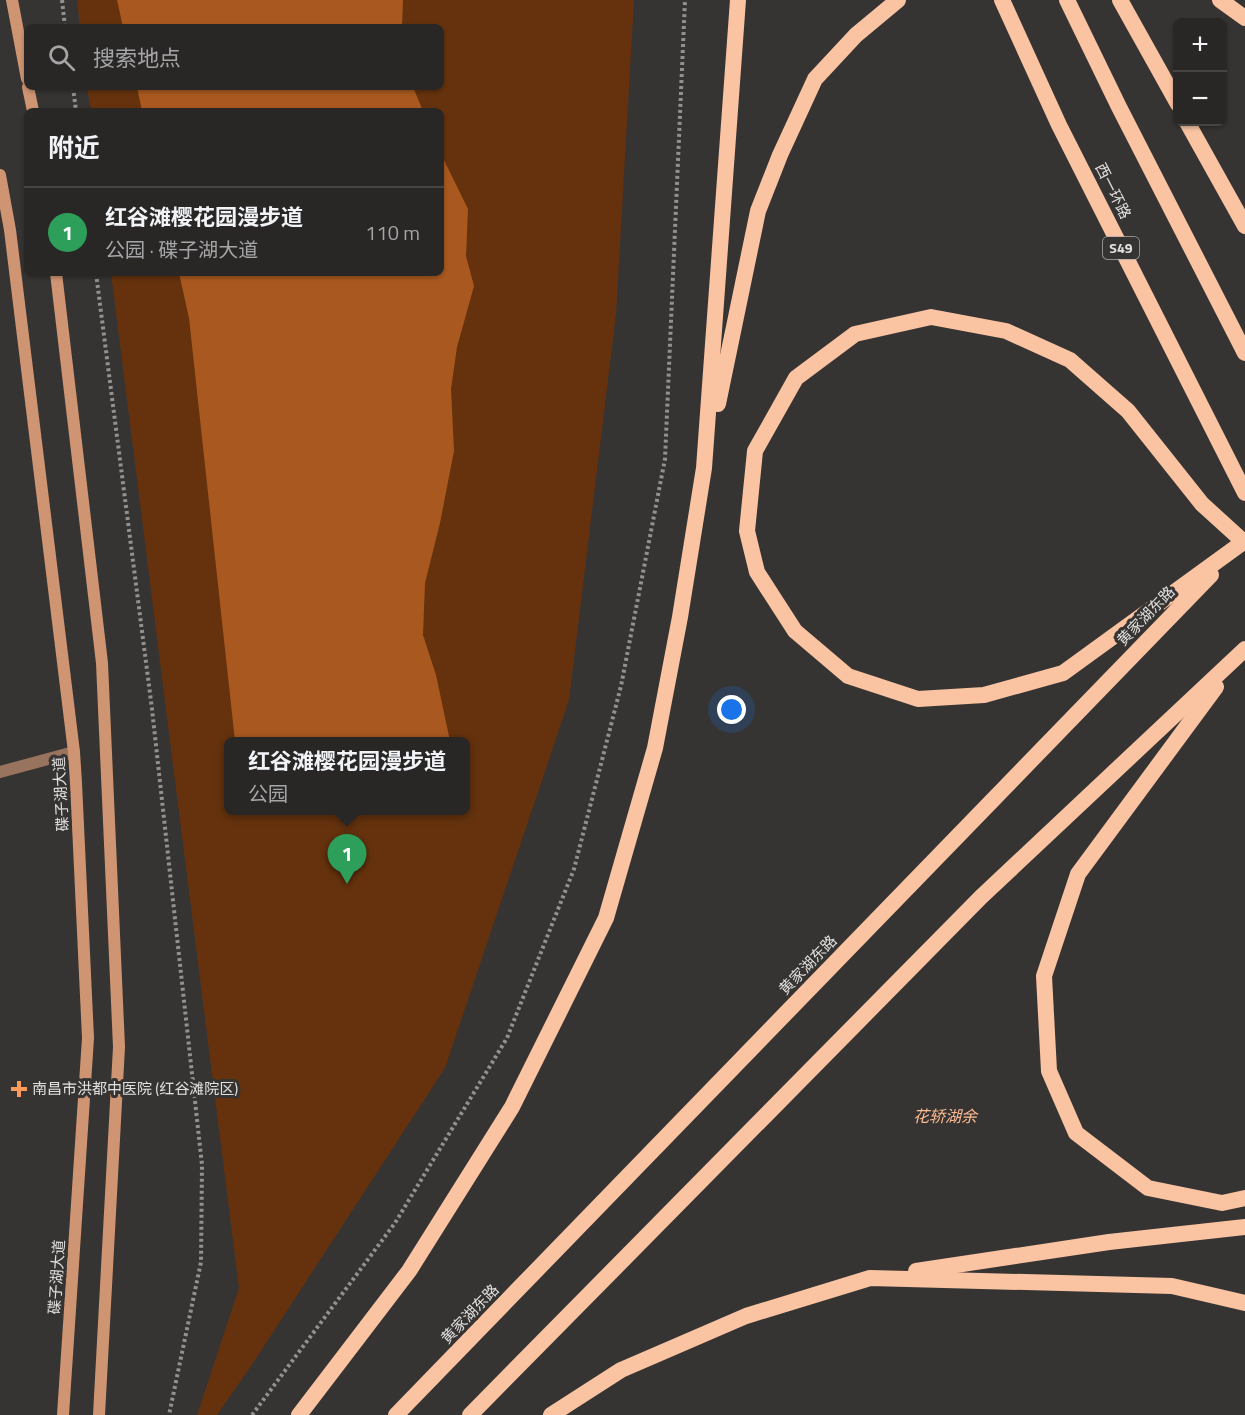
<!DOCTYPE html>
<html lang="zh">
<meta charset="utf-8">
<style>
body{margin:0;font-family:"Titillium Web","Noto Sans SC",sans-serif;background:#343332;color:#f1f3f6}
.controls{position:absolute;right:18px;top:18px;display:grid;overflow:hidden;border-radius:9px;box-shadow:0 2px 4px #0004}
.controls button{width:54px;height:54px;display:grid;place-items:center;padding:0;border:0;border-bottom:2px solid #444443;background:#282726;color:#f1f3f6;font:30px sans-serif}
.you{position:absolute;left:732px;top:710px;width:21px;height:21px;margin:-15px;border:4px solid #fff;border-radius:50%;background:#1a73e8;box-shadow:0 0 0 9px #1a73e833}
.badge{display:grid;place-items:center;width:39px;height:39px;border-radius:50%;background:#bca0f2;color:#fff;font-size:20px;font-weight:700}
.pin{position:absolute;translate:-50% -50px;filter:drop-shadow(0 2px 3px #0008)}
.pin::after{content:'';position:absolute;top:32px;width:21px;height:18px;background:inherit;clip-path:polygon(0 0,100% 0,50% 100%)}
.popup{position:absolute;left:224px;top:737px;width:246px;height:78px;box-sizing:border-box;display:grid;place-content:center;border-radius:9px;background:#282726;filter:drop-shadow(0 2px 4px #0005);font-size:20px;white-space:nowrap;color:#a5a5a7}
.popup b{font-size:22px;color:#f1f3f6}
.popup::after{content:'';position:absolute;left:50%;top:100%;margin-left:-12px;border:12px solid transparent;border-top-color:#282726}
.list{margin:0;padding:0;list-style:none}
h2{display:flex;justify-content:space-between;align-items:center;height:78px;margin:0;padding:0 24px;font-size:26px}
h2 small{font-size:20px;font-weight:400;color:#a5a5a7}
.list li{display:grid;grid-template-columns:39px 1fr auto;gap:18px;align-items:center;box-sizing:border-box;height:90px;padding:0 24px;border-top:2px solid #444443}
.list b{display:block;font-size:22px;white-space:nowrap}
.list p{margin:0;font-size:20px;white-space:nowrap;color:#a5a5a7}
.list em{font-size:20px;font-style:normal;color:#a5a5a7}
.icon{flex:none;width:33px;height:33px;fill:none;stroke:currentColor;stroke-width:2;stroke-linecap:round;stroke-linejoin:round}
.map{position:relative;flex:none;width:1245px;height:1415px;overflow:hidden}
.search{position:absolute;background:#282726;box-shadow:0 2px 4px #0004;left:24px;top:24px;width:420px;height:66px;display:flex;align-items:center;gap:15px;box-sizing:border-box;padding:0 21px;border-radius:9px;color:#a5a5a7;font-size:22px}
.panel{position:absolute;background:#282726;box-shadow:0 2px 4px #0004;left:24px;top:108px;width:420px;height:168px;border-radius:9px}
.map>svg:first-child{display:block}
.green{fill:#65320d;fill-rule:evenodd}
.water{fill:#a9591f}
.pier{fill:#363432}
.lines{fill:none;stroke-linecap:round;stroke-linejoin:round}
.path{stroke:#93918f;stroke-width:4;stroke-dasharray:3 3;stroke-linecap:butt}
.tertiary{stroke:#98735d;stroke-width:12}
.secondary{stroke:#cf9572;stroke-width:12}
.trunk{stroke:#fac3a2;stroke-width:16}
.poi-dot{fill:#ff9b5a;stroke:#363432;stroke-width:2}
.labels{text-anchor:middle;stroke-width:6;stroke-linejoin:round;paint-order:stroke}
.shield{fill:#363432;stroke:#aeacaa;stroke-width:1.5}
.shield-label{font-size:14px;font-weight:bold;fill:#e1dfde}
.street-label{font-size:15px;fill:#e1dfde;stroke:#363432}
.poi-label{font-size:15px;fill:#e1dfde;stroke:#363432;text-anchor:start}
.water-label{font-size:16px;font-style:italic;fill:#fcba92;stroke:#363432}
</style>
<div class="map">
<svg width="1245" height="1415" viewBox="0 0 1245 1415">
<rect width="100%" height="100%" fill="#363432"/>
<!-- green -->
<path class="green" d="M 77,0 L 634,0 L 616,314 L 569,700 L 445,1068 L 251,1366 L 217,1415 L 197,1415 L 239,1288 L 111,273 L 441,273 L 441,111 L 91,111 L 87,87 L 441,87 L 441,27 L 80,27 ZM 228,742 L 466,742 L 466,810 L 228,810 Z"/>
<!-- water -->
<g class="water">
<path d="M 117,0 L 403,0 L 402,27 L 123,27 Z"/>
<path d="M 137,87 L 413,87 L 423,111 L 142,111 Z"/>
<path d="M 441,154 L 468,209 L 466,256 L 474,286 L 457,347 L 451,389 L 454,451 L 440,523 L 425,583 L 423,635 L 436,675 L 450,741 L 235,741 L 189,318 L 179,273 L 441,273 Z"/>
</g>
<!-- pier -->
<path class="pier" d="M 875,111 L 917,120 L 1131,515 L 1245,740 L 1245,1366 L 1228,1360 L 1042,1337 L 841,1381 L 765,1415 L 420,1415 L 506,1271 L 433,1189 L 456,1159 L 467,1140 L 545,1207 L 589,1134 L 742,860 L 770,487 L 872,114 Z"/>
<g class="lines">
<!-- path -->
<g class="path">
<path d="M 62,0 L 65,27"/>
<path d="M 73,87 L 76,111"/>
<path d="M 96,273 L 152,709 L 202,1165 L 201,1262 L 169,1415"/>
<path d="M 252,1415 L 395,1223 L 507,1038 L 574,869 L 621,686 L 665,459 L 685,0"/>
</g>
<!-- tertiary -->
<path class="tertiary" d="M 0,772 L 74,752"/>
<!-- secondary -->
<g class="secondary">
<path d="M 12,0 L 27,79"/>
<path d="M 28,87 L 33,111"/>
<path d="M 0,175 L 10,230 L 74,752 L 76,783 L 88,1038 L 63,1415"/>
<path d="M 56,273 L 102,663 L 119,1047 L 99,1415"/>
</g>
<!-- trunk -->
<g class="trunk">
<path d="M 1002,0 L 1059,125 L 1245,493"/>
<path d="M 1067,0 L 1119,107 L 1245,353"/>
<path d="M 1120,0 L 1178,104"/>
<path d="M 1220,0 L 1245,18"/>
<path d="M 1187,122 L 1245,226"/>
<path d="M 718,404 L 758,211 L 780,155 L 815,79 L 856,35 L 898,0"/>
<path d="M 1242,543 L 1063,673 L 984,695 L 918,699 L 848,676 L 795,631 L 757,572 L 747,531 L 755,451 L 796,378 L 855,334 L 931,317 L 1006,331 L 1070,360 L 1128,411 L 1202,504 L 1245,543"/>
<path d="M 1216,687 L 1078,874 L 1044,976 L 1049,1071 L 1076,1133 L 1148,1188 L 1222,1203 L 1245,1198"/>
<path d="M 916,1271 L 1109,1242 L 1245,1227"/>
<path d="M 299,1415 L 409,1271 L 512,1107 L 606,918 L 655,748 L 680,617 L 704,468 L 738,0"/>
<path d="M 396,1415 L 1211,575"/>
<path d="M 470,1415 L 981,897 L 1245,649"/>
<path d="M 551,1415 L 621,1370 L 746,1316 L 870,1278 L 1172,1286 L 1245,1303"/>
</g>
</g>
<!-- markers -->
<path class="poi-dot" d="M16 1080h6v6h6v6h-6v6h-6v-6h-6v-6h6z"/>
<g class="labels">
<!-- shield labels -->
<rect class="shield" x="1103" y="237" width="36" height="22" rx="4.5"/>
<g class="shield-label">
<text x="1121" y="253">S49</text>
</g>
<!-- street labels -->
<g class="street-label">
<text transform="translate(1113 191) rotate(63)" y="5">西一环路</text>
<text transform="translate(1146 616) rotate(-46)" y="5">黄家湖东路</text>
<text transform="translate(61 794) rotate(-93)" y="5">碟子湖大道</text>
<text transform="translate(808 965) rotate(-46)" y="5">黄家湖东路</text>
<text transform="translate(57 1277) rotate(-86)" y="5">碟子湖大道</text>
<text transform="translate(470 1314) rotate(-46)" y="5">黄家湖东路</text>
</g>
<!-- poi labels -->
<g class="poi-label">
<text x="32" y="1094">南昌市洪都中医院 (红谷滩院区)</text>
</g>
<!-- water labels -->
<g class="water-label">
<text x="945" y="1122">花轿湖余</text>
</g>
</g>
</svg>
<div class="controls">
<button>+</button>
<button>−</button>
</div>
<div class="you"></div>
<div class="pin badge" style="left:347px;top:884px;background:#2e9e5b">1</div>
<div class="popup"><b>红谷滩樱花园漫步道</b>公园</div>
<div class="search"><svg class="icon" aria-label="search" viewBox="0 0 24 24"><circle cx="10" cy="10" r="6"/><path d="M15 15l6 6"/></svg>搜索地点</div>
<section class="panel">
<h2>附近<small></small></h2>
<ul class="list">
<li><span class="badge" style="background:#2e9e5b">1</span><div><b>红谷滩樱花园漫步道</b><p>公园 · 碟子湖大道</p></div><em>110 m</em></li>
</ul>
</section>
</div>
